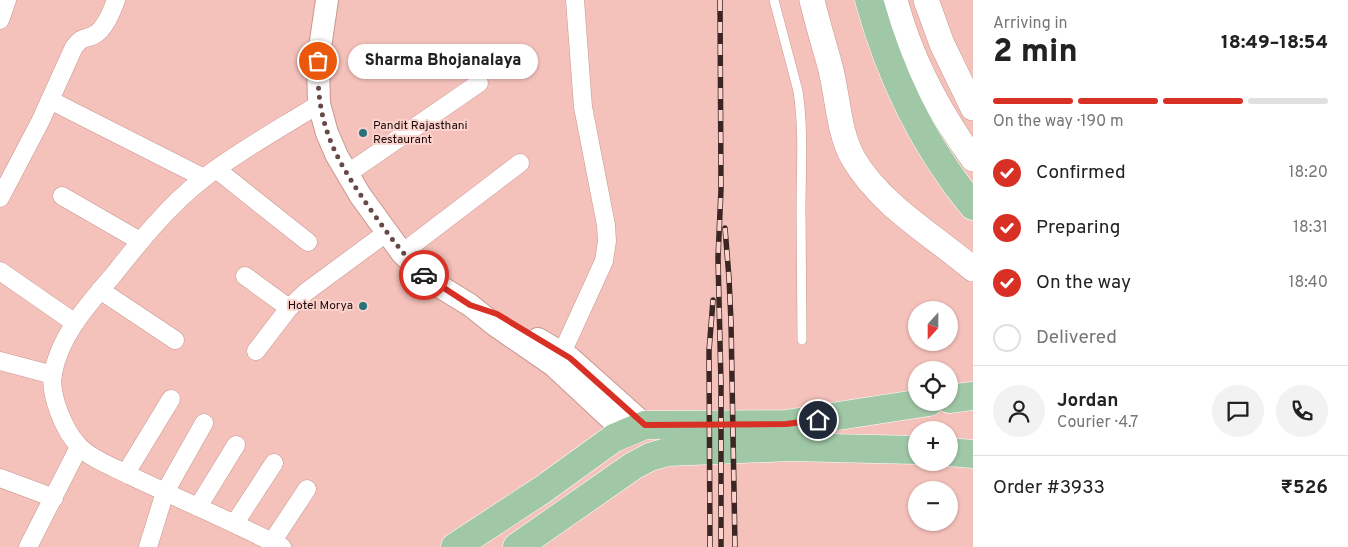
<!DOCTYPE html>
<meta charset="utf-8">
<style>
body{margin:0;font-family:Overpass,sans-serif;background:#f2f2f2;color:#222;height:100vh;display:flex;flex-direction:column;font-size:19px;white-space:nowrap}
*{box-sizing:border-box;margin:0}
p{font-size:16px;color:#767676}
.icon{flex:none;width:28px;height:28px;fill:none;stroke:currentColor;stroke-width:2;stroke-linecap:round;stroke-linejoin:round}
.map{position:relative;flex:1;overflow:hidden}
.panel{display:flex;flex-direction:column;background:#fff;width:375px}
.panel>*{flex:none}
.needle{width:32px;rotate:201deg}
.buttons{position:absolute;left:908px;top:301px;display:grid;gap:10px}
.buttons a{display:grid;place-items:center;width:50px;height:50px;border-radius:50%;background:#fff;box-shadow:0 1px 4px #0004;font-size:25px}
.pin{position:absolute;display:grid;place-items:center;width:42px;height:42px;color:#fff;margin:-21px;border:2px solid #fff;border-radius:50%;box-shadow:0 1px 5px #0007}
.courier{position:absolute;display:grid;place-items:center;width:50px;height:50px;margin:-25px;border:4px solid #d93025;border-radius:50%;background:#fff;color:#222;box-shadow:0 1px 6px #0007}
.bubble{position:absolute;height:35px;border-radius:18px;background:#fff;box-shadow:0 1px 4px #0004;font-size:16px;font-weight:800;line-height:35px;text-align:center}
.head em{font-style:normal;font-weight:800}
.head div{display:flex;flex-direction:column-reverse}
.head{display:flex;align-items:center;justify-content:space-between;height:85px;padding:0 20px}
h1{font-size:32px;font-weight:800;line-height:38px}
.bar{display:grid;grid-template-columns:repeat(4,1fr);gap:8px 5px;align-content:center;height:60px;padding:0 20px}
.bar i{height:6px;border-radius:4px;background:#e0e0e0}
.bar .on{background:#d93025}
.bar p{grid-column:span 4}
.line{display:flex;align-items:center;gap:12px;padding:0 20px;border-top:1px solid #e0e0e0}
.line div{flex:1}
.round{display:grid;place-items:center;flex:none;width:52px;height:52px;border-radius:26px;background:#f2f2f2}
ol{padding:0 20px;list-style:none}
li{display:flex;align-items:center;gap:15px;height:55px}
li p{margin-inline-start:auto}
li .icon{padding:5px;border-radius:50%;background:#d93025;color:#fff;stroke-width:4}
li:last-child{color:#767676}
li i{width:28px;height:28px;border:2px solid #e0e0e0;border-radius:50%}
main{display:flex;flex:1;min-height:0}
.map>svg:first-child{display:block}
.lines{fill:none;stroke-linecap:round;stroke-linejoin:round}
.service-casing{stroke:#c79790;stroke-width:10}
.minor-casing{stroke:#c79790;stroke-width:19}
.tertiary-casing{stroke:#c79790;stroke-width:24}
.secondary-casing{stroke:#c79790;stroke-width:26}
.primary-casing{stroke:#fff;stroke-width:29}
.service{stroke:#fff;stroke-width:9}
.minor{stroke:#fff;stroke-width:18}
.tertiary{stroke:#fff;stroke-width:22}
.secondary{stroke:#fff;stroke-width:25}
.primary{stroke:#a0c7a6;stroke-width:28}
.rail-casing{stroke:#3c2623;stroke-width:5.5}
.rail{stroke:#fbd2cc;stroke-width:4;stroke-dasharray:11;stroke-linecap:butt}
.done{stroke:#674a47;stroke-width:5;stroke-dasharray:0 9}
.route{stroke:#d93025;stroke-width:6}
.poi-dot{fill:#29727b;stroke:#fbd2cc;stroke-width:2}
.labels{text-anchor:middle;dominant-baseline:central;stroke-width:4;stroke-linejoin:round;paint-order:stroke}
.poi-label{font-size:12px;fill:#1b0a08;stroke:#fbd2cc;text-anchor:start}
</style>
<main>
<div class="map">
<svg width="973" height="547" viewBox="0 0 973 547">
<rect width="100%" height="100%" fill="#f5c2bb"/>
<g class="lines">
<defs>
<path id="service" d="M774 0 798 91C804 131 801 170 801 210 801 253 802 296 802 340"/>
<g id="minor">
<path d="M0 20 7 0"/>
<path d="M50 100 204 178"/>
<path d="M216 169 308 242"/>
<path d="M347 174 479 83"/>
<path d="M62 196 140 241"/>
<path d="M0 198 40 122 74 47C85 34 83 41 94 35 105 29 112 11 116 0"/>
<path d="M402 253 520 163"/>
<path d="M0 271 75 323"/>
<path d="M245 276 289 308"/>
<path d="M100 290 175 340"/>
<path d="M256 351 289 308 306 292 386 233"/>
<path d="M562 353 604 261 607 241 606 225 583 107 575 0"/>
<path d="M0 361 53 375"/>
<path d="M126 473 171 399"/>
<path d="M0 478 54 498"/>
<path d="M198 507 236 445"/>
<path d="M235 523 274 463"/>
<path d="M272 542 307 489"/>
<path d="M28 547 79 447"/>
<path d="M148 547 165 492 204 423"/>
<path d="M282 547C233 522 181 500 131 476 116 468 90 459 79 446 64 431 49 394 53 373 61 333 89 304 114 274 141 240 169 205 204 178 240 150 281 128 319 104"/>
</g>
<g id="tertiary">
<path d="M327 0 318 61 319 104 327 133 337 156 360 195 402 253 426 278 470 305 495 325 553 365 625 432"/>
<path d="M538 339 570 358 645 425"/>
</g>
<g id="secondary">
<path d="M812 0C817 22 824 44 830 66 838 96 838 131 853 158 880 205 933 235 973 269"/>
<path d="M895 0C910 57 939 112 973 159"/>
<path d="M926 0 942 44 973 108"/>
</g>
<g id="primary">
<path d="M869 0C890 76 923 145 973 206"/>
<path d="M949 399 973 396"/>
<path d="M949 452 973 454"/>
<path d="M455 547 542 490 614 438 645 425 786 424 929 402"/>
<path d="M517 547 633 466 650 457 667 452 790 447 916 450"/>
</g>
</defs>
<use href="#service" class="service-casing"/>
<use href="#minor" class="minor-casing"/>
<use href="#tertiary" class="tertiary-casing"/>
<use href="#secondary" class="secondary-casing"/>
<use href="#primary" class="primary-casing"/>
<use href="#service" class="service"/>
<use href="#minor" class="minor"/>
<use href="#tertiary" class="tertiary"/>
<use href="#secondary" class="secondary"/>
<use href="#primary" class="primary"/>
<defs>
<g id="rail">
<path d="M720 0 721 189 718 258 721 384V547"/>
<path d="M725 228 729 278 731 322 735 547"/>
<path d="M710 547 709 351 713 300"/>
</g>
</defs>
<use href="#rail" class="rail-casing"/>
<use href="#rail" class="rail"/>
</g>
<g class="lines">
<path class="done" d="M318 61C316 127 336 160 373 213 390 237 403 254 424 275"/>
<path class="route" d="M424 275 470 305 497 314 570 358 645 425 786 424 818 420"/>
</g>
<g class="poi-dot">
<circle cx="363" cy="133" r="5"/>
<circle cx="363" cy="306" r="5"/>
</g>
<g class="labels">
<g class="poi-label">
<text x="373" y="126">Pandit Rajasthani<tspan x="373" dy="14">Restaurant</tspan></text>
<text x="353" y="306" text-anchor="end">Hotel Morya</text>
</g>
</g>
</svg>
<div class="buttons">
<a><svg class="needle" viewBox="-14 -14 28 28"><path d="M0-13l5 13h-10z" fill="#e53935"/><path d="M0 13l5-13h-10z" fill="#767676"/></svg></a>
<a><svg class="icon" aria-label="locate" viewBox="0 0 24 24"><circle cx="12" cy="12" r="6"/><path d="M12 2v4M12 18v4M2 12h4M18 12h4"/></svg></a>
<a>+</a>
<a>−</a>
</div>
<div class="pin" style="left:318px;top:61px;background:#ea580c"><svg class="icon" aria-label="bag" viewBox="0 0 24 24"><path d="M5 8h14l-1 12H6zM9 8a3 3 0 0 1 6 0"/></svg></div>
<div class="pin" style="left:818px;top:420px;background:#1f2937"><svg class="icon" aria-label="home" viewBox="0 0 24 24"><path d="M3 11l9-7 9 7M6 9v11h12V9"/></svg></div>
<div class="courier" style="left:424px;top:275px"><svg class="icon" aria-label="car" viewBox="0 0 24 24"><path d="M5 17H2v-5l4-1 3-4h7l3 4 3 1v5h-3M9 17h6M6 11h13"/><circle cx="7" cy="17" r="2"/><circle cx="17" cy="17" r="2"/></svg></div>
<div class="bubble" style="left:348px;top:44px;width:190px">Sharma Bhojanalaya</div>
</div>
<section class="panel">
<div class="head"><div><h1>2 min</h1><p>Arriving in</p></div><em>18:49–18:54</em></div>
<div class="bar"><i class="on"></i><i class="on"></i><i class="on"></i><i></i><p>On the way · 190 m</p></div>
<ol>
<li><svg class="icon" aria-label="check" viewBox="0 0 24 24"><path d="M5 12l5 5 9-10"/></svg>Confirmed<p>18:20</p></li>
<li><svg class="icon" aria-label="check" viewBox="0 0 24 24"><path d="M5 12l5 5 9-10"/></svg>Preparing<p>18:31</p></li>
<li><svg class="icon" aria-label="check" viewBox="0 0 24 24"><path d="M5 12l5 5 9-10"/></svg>On the way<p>18:40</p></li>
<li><i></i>Delivered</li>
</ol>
<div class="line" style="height:90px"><a class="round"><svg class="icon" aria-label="person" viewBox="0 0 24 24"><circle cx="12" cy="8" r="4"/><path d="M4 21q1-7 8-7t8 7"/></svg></a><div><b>Jordan</b><p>Courier · 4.7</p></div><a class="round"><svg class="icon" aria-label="chat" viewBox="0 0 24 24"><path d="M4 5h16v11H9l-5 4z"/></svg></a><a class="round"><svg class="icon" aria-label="phone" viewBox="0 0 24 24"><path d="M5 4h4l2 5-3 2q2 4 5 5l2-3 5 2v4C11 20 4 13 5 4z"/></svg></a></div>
<div class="line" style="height:65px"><div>Order #3933</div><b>₹526</b></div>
</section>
</main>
